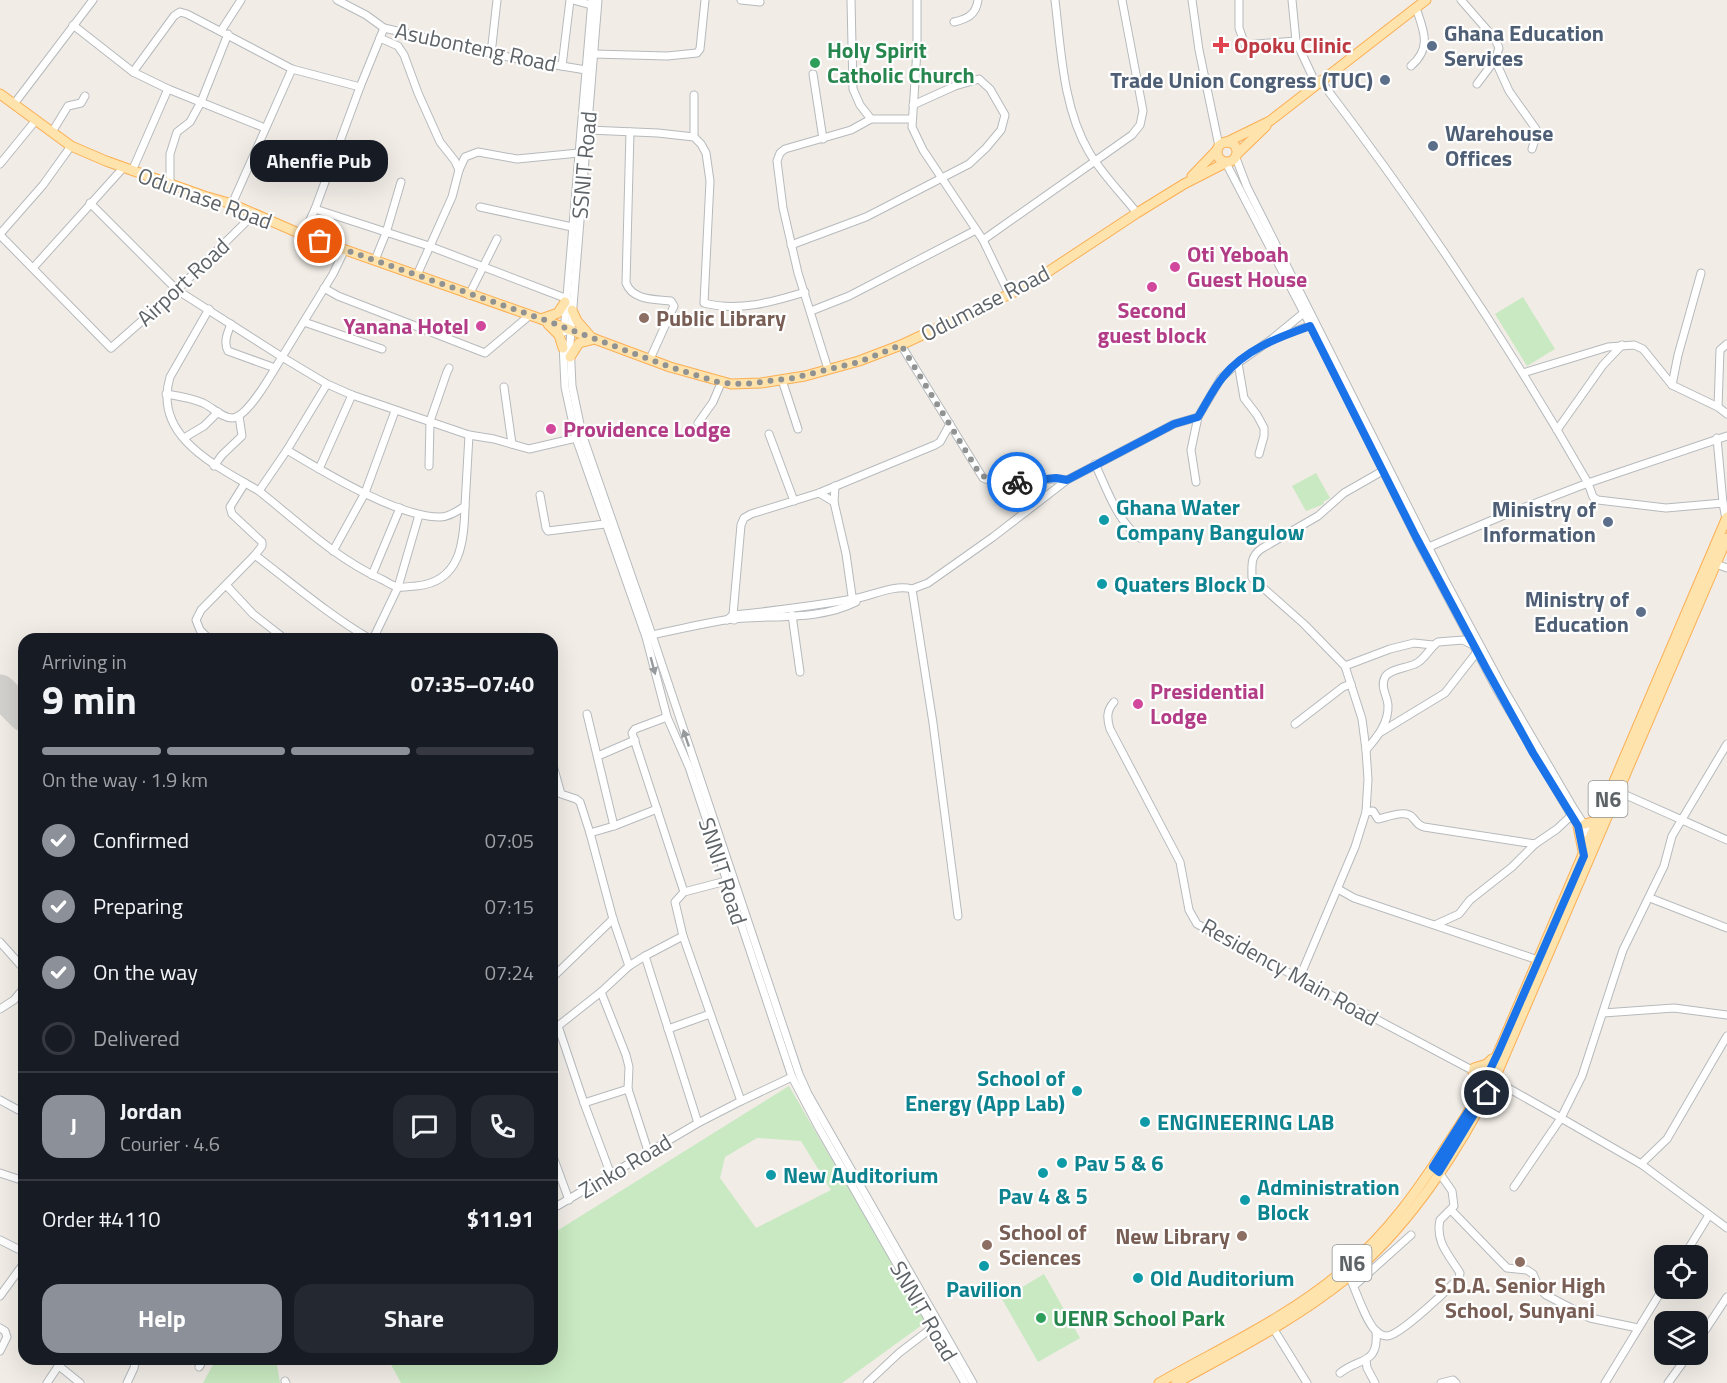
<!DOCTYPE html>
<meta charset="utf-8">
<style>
body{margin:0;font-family:"Titillium Web",sans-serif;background:#242831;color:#f1f3f6;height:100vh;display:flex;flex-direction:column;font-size:22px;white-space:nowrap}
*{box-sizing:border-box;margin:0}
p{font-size:20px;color:#9ea1a6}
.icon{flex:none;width:33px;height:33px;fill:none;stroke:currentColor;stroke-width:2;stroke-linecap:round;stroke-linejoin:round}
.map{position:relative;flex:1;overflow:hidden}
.drawer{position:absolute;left:18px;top:633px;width:540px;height:732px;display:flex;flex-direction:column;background:#171b24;border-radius:18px;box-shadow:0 6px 24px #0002}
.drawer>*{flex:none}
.fabs{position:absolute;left:1654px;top:1245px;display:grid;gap:12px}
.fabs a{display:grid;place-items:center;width:54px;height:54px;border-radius:12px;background:#171b24;box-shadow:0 6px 24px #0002;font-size:30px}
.pin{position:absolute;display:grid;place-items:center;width:51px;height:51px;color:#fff;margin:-26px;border:3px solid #fff;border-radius:50%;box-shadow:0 2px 6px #0007}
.courier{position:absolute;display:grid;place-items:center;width:60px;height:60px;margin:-30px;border:4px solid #1a73e8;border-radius:50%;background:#fff;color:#222;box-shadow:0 2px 8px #0007}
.bubble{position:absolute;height:42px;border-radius:18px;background:#171b24;box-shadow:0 6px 24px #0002;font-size:20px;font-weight:700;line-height:42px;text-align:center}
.summary em{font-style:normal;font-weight:700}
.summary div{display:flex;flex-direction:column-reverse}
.summary{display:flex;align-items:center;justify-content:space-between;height:102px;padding:0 24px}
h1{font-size:39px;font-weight:700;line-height:45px}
.bar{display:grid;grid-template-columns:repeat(4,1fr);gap:9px 6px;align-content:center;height:72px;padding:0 24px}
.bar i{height:8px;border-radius:4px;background:#363941}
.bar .selected{background:#8c9099}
.bar p{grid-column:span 4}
.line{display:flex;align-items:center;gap:15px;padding:0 24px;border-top:2px solid #363941}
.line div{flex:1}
.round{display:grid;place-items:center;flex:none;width:63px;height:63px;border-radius:18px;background:#242831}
ol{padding:0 24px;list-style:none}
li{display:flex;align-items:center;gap:18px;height:66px}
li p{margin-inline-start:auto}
li .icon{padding:6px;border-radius:50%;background:#8c9099;color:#fff;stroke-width:4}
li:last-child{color:#9ea1a6}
li i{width:33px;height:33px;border:3px solid #363941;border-radius:50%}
.primary-button{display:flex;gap:12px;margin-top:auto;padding:12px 24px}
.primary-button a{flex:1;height:69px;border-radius:18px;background:#8c9099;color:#fff;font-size:24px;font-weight:700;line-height:69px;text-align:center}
.primary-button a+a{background:#242831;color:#f1f3f6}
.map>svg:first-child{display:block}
.green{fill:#c8e9c1;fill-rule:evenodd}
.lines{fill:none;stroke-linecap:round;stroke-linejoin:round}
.runway{stroke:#d3d1ce;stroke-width:33}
.minor-casing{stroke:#b6babd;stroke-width:9}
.major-casing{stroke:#fbaf54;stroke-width:11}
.minor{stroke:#fff;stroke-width:7}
.major{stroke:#ffe3ac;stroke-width:9}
.oneway{fill:#969a9c}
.done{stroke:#919393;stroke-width:6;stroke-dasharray:0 10.8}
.route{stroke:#1a73e8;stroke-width:8}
.health-dot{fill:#e0444e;stroke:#fff;stroke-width:2}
.service-dot{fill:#5c6f8a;stroke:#fff;stroke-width:2}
.leisure-dot{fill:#2e9e5b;stroke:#fff;stroke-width:2}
.hotel-dot{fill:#d1479c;stroke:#fff;stroke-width:2}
.education-dot{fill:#8d6e63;stroke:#fff;stroke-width:2}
.culture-dot{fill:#0f9aa8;stroke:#fff;stroke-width:2}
.labels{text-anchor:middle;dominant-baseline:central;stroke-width:4.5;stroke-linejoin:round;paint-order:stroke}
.shield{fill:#fff;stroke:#8e9295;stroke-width:1.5}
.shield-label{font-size:21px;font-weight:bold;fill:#5d6367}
.service-label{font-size:22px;font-weight:bold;fill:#4e5e75;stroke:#fff;text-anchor:end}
.health-label{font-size:22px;font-weight:bold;fill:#be3a42;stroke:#fff;text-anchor:start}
.street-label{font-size:22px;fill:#5d6367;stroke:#fff}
.leisure-label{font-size:22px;font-weight:bold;fill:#27864d;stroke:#fff;text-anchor:start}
.hotel-label{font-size:22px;font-weight:bold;fill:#b23c85;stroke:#fff;text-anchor:start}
.education-label{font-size:22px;font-weight:bold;fill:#785e54;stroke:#fff;text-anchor:start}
.culture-label{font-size:22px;font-weight:bold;fill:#0d838f;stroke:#fff;text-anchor:start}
</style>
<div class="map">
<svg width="1727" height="1383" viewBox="0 0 1727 1383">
<rect width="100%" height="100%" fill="#f1ece6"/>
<g class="green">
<path d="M1523 297 1555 349 1527 366 1495 314Z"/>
<path d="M1316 473 1330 498 1323 502 1324 504 1306 511 1292 486Z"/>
<path d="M789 1086 926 1322 842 1383H401L388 1359H552V1234ZM757 1138 801 1141 831 1190 756 1228 720 1178 725 1157Z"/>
<path d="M1044 1274 1080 1338 1038 1362 1002 1299Z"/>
<path d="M216 1359H276L280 1383H203Z"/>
</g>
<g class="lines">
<path class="runway" d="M0 691 24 715"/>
<defs>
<g id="minor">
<path d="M337 0 366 15 384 28 513 58 586 70"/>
<path d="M573 0 591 5"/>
<path d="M598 0 570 343 572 386 582 434 652 635 799 1074 808 1094 973 1383"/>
<path d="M741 0 760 2"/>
<path d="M851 0 853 89 860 105 871 119H912"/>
<path d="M917 0V50L912 127 923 150 983 240 1009 294"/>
<path d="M1055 0C1061 50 1063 108 1089 152 1102 174 1121 193 1137 213"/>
<path d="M1192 0 1199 50 1219 146"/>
<path d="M1239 0V28L1245 45 1296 41"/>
<path d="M1292 0 1296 41 1316 84"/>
<path d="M1461 0 1495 39 1499 48 1495 60 1477 84"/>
<path d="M954 22C967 19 976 15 978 0"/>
<path d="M73 25 133 72 168 89 265 128"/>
<path d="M221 31 241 0"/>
<path d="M380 38 398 46 404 55 418 93 440 142 455 161 459 170 452 197 417 275"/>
<path d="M491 54 497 0"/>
<path d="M594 54 667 56 697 53 700 49 705 0"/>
<path d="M1495 60 1509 91 1536 129 1537 133 1532 149"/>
<path d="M562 66 570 0"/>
<path d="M1411 66C1432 48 1424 31 1416 8"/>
<path d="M133 72 174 16 180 12 187 14 292 69"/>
<path d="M813 74 823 139"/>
<path d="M1320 80C1418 208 1508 343 1588 483L1727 436"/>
<path d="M14 104 93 0"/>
<path d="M588 130 658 133 694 137 701 144 706 153 710 181 704 303C738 312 773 302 805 292"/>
<path d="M52 132 68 106 81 103 85 96"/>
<path d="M630 132 626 283C633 301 655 299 671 301L674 306 650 359"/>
<path d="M694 137V95"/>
<path d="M1236 158 1247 187 1446 582 1502 686 1574 809 1583 823 1596 835"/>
<path d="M1226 163 1316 336 1422 549 1496 688 1574 820 1592 839"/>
<path d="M0 164 36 120"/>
<path d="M459 170 465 157 478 152 517 159 579 153"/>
<path d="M132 171 168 89"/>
<path d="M170 184V154L177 132 190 122 201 102 228 34"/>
<path d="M90 203 177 290 282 357C273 371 248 418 232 418 222 418 212 407 203 403 191 398 179 396 166 394"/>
<path d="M232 204 292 69 360 87 384 28"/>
<path d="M480 207 572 227"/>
<path d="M315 209 429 246 565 298"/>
<path d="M0 234 43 185 71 146"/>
<path d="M0 235 111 348 177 290 254 214"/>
<path d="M303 235 315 209 360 87"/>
<path d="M983 240 1132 135 1140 125 1143 111 1122 0"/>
<path d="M791 245 866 217 969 164 986 148 1001 130 1005 115 990 89 979 79 955 86 913 105"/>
<path d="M345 249 333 274 282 357 327 384 352 395 469 435 494 439 529 449 576 438"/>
<path d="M375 260 386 233 401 182"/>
<path d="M33 268 123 168"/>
<path d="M324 288 338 296 485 353 530 315"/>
<path d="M469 295 497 239"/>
<path d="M209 309 170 377C152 437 217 466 259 491L287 450 327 384"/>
<path d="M811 311 849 296 976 230"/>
<path d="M304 322 382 349"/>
<path d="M231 324C228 332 223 342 228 351L275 368"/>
<path d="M564 332 592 0"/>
<path d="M1278 337 1312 325"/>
<path d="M563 343 565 387 576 438 646 637 667 717 689 767 792 1077 819 1128 965 1383"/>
<path d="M901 345 983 478C1009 490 1040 475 1067 480"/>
<path d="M1238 363 1244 398 1257 415 1264 428V436L1259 454"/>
<path d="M828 369 798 273 783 208 777 161 780 153 785 149 851 130 871 119"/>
<path d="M1523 373 1608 347 1634 345 1643 349 1672 385 1718 407 1727 414"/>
<path d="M782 380 798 429"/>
<path d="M1672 385 1678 355 1701 273"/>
<path d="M504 387 512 444"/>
<path d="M1718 407 1720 350 1727 344"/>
<path d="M698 423 713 402 721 383"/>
<path d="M1557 430 1603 365 1622 345"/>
<path d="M769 434 794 501"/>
<path d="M184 438 204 426 218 412"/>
<path d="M1717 438 1723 503"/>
<path d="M287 450C324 472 397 517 440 517 449 517 458 511 465 506L469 435"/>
<path d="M1095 464C1107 489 1117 521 1140 538"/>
<path d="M214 466 222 455 242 436 239 416"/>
<path d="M429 466 430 421 447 372 449 368"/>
<path d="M319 469 352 395"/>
<path d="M1196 482 1191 450 1198 417 1221 378 1238 363 1272 339 1306 311"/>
<path d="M245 483 230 507 232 514 262 542V546L255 555C293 584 329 615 370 639"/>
<path d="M835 486 834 502 846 554 853 603"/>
<path d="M259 491C298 522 335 558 381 579 386 581 392 586 398 587 403 588 411 586 416 586 461 582 464 542 465 506"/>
<path d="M819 493 834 502"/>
<path d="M540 495 546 528 548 531 605 524"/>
<path d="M1424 549 1502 516 1588 483 1593 497 1598 500 1666 508 1723 503 1725 514 1727 516"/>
<path d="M333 551 365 493 395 411"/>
<path d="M1716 564 1727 568"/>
<path d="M372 575 400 508"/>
<path d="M226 585 253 614 285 639"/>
<path d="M912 589 928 583 993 537 1067 480 1174 424 1198 417"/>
<path d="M792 615 800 672"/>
<path d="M727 620 733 615C773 611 813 606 853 599 872 596 894 584 912 589L933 723 958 916"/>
<path d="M734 620 733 615 741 525 744 518 751 514 819 493 935 445 940 442 950 424"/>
<path d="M652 635C676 630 700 624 725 620 767 614 817 622 856 602"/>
<path d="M209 639 200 630 196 620 201 610 255 555"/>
<path d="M373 639 398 587 419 515"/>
<path d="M1345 666 1390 649 1414 643 1433 645"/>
<path d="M1114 702C1106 711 1107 719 1110 729L1180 862 1189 910 1197 924 1470 1069 1492 1084 1503 1085"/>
<path d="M587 714 614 826"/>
<path d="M667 717 635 729 632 733 684 892"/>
<path d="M1295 724 1343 687 1351 684"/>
<path d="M1381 732 1445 693 1477 652"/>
<path d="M1366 750C1377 737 1389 723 1388 705 1387 695 1380 687 1385 677 1390 669 1406 668 1415 664 1425 660 1429 648 1438 642L1463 640 1473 645"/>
<path d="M598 756 635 740"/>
<path d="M552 762 561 794 576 799 580 802 590 833"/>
<path d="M1619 792 1727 840"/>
<path d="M1366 812 1373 811 1378 819C1388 817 1406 809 1413 818 1418 823 1417 825 1424 827L1535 844 1557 829 1574 813"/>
<path d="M726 881 684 892 675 902 683 936 741 1101 792 1077"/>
<path d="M1338 889 1354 898 1538 960"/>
<path d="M1650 898 1727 928"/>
<path d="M1437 924 1459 914 1470 900 1512 867 1535 844"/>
<path d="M683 936 645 956 698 1123 741 1101"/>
<path d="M0 942 24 969"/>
<path d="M645 956 629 966 601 992 626 1055 629 1067 628 1089 648 1151"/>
<path d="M629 966 613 919 590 833 614 826 657 809"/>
<path d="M552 978 613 919"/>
<path d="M1299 979 1355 847 1366 812 1368 779 1366 750 1362 719 1345 666 1304 624 1252 578C1252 565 1250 557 1261 549L1318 516 1344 493 1386 469"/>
<path d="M0 1009 14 1000 24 988"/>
<path d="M1603 1013 1674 1008 1727 1015"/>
<path d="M668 1029 710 1014"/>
<path d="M1501 1084 1561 1118 1582 1076 1623 950 1664 866 1672 836 1727 744"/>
<path d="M0 1100 24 1113"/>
<path d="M584 1103 558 1026 601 992"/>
<path d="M552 1154 569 1200"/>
<path d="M1641 1164 1727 1228"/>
<path d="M0 1173 24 1181"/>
<path d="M611 1175 584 1103 628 1089"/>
<path d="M1514 1187 1561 1118 1641 1164 1667 1139 1727 1036"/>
<path d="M552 1209 698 1123"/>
<path d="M1451 1210 1507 1268 1527 1270 1533 1274 1539 1288 1546 1295 1590 1318 1638 1328"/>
<path d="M0 1240 24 1252"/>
<path d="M1684 1256 1709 1215"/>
<path d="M1349 1276C1356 1290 1365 1320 1375 1330 1378 1333 1383 1336 1387 1336 1401 1335 1448 1289 1459 1278L1460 1273C1449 1255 1435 1242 1440 1220L1454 1206 1452 1191 1438 1171"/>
<path d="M1354 1286 1411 1235"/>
<path d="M0 1296 24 1263"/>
<path d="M0 1328 5 1331 7 1337 0 1351"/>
<path d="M1273 1328 1307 1383"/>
<path d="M1698 1341 1727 1297"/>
<path d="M1366 1360 1367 1368 1375 1383"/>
<path d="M59 1366 80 1383"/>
<path d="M199 1367 204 1359"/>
<path d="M1340 1373C1360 1357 1379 1365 1376 1331"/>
<path d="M285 1381 286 1383"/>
<path d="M47 1383 63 1359"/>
<path d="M127 1383 134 1368 136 1359"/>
<path d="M867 1383 899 1353 933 1327"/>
<path d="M1441 1383 1453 1380 1456 1383"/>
<path d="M1605 1383 1665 1285"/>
<path d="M1668 1383 1689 1354"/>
</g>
<g id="major">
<path d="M0 94 71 146 106 161 204 196 232 204 303 235 541 319 670 367 731 384 761 383 805 376 859 361 901 345 1025 287 1137 213 1184 184 1225 163"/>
<circle cx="1227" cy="152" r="10"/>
<path d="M1227 142 1270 121 1426 0"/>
<path d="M1238 153 1266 126"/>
<path d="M1192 176 1217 150"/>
<path d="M572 310 577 321 590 336"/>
<path d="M541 319 558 313 565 302"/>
<path d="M548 324 559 335 563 348"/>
<path d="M570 357 579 343 595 339"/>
<path d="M1585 824 1599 820"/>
<path d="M1578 826 1584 856"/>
<path d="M1474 1068 1487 1064 1492 1059"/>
<path d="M1473 1072 1477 1083 1476 1093"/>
<path d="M1159 1383C1222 1347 1291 1316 1346 1268 1388 1233 1418 1190 1447 1145 1457 1130 1468 1114 1476 1098 1484 1083 1490 1068 1498 1053L1727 517"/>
<path d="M1176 1383C1234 1351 1295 1320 1347 1278 1409 1227 1460 1149 1495 1078L1727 538"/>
</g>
</defs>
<use href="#minor" class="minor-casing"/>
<use href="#major" class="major-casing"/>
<use href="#minor" class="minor"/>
<use href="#major" class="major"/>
</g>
<defs><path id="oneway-solid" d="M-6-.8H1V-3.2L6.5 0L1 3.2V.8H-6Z" transform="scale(1.5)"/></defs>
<g class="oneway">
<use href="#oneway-solid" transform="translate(653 666) rotate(75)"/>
<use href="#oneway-solid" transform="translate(686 738) rotate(-109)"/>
</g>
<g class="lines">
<path class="done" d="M320 241 542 319 670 367 721 383 745 384 793 378 859 362 901 345 978 471C988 483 1002 483 1017 482"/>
<path class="route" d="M1017 482 1056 478 1067 480 1174 424 1198 417C1206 404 1213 389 1223 377 1244 350 1279 337 1310 326L1416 537 1487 670 1533 753 1578 826 1584 856 1498 1053 1476 1099 1433 1167 1439 1172 1487 1093"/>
</g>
<path class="health-dot" d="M1218 36h6v6h6v6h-6v6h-6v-6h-6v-6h6z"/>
<g class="service-dot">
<circle cx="1432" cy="46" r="6"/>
<circle cx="1385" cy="80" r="6"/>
<circle cx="1433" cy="146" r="6"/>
<circle cx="1608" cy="522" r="6"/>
<circle cx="1641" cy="612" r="6"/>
</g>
<g class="leisure-dot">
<circle cx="815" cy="63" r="6"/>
<circle cx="1041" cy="1318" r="6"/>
</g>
<g class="hotel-dot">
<circle cx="1175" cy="267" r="6"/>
<circle cx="1152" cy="287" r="6"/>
<circle cx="481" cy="326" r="6"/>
<circle cx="551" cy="429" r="6"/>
<circle cx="1138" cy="704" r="6"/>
</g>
<g class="education-dot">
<circle cx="644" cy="318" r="6"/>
<circle cx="1242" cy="1236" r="6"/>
<circle cx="987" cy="1245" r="6"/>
<circle cx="1520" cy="1262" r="6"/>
</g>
<g class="culture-dot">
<circle cx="1104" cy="520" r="6"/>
<circle cx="1102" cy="584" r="6"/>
<circle cx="1077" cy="1091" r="6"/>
<circle cx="1145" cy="1122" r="6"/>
<circle cx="1062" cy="1163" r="6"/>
<circle cx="1043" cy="1173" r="6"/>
<circle cx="771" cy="1175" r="6"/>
<circle cx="1245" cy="1200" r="6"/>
<circle cx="984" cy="1266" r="6"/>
<circle cx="1138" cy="1278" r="6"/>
</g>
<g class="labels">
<g class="shield">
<rect x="1588.5" y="781" width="39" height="36" rx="4.5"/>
<rect x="1332.5" y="1245" width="39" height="36" rx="4.5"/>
</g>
<g class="shield-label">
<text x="1608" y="799">N6</text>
<text x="1352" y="1263">N6</text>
</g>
<g class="service-label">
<text x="1444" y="33" text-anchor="start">Ghana Education<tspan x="1444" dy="25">Services</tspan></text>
<text x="1373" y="80">Trade Union Congress (TUC)</text>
<text x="1445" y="133" text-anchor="start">Warehouse<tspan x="1445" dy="25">Offices</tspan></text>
<text x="1596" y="509">Ministry of<tspan x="1596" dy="25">Information</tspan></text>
<text x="1629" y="599">Ministry of<tspan x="1629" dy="25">Education</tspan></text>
</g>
<g class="health-label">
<text x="1234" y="45">Opoku Clinic</text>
</g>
<g class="street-label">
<text transform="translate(476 47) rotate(12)">Asubonteng Road</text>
<text transform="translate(584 165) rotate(-85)">SSNIT Road</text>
<text transform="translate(205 198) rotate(20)">Odumase Road</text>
<text transform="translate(183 282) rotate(-43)">Airport Road</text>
<text transform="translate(985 303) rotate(-27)">Odumase Road</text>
<text transform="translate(723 871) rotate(72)">SNNIT Road</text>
<text transform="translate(1290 972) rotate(29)">Residency Main Road</text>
<text transform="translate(625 1166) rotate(-31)">Zinko Road</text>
<text transform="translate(924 1311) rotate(60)">SNNIT Road</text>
</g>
<g class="leisure-label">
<text x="827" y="50">Holy Spirit<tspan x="827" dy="25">Catholic Church</tspan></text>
<text x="1053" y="1318">UENR School Park</text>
</g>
<g class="hotel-label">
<text x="1187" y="254">Oti Yeboah<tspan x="1187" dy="25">Guest House</tspan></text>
<text x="1152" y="310" text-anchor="middle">Second<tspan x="1152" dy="25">guest block</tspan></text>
<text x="469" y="326" text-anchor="end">Yanana Hotel</text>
<text x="563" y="429">Providence Lodge</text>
<text x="1150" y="691">Presidential<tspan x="1150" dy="25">Lodge</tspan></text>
</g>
<g class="education-label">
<text x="656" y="318">Public Library</text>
<text x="999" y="1232">School of<tspan x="999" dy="25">Sciences</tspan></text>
<text x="1230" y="1236" text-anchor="end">New Library</text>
<text x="1520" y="1285" text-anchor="middle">S.D.A. Senior High<tspan x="1520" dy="25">School, Sunyani</tspan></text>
</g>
<g class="culture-label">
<text x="1116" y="507">Ghana Water<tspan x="1116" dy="25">Company Bangulow</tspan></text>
<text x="1114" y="584">Quaters Block D</text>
<text x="1065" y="1078" text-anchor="end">School of<tspan x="1065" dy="25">Energy (App Lab)</tspan></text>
<text x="1157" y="1122">ENGINEERING LAB</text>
<text x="1074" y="1163">Pav 5 &amp; 6</text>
<text x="783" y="1175">New Auditorium</text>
<text x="1257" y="1187">Administration<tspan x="1257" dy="25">Block</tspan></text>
<text x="1043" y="1196" text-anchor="middle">Pav 4 &amp; 5</text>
<text x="1150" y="1278">Old Auditorium</text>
<text x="984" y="1289" text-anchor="middle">Pavilion</text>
</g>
</g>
</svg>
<div class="fabs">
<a><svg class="icon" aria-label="locate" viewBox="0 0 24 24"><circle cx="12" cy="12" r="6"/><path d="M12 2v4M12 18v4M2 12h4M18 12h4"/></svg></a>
<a><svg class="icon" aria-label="layers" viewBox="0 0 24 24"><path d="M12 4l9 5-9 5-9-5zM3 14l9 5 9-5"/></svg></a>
</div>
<div class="pin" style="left:320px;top:241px;background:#ea580c"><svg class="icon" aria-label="bag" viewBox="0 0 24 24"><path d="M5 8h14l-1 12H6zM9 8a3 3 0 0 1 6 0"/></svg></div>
<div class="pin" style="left:1487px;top:1093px;background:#1f2937"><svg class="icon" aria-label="home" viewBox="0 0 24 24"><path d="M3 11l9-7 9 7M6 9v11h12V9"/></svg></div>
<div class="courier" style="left:1017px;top:482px"><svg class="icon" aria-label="bike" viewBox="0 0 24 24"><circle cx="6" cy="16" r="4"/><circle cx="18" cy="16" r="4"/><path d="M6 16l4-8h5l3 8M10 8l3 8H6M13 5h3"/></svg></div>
<div class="bubble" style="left:250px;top:140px;width:138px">Ahenfie Pub</div>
<section class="drawer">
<div class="summary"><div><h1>9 min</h1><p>Arriving in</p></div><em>07:35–07:40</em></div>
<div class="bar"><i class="selected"></i><i class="selected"></i><i class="selected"></i><i></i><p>On the way · 1.9 km</p></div>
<ol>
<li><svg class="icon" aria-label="check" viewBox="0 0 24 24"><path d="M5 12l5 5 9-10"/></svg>Confirmed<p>07:05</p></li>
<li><svg class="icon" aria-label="check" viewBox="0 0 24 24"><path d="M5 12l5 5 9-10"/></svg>Preparing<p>07:15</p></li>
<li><svg class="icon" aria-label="check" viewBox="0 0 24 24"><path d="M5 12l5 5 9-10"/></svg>On the way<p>07:24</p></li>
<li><i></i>Delivered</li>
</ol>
<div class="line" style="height:108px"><b class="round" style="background:#8c9099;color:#fff">J</b><div><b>Jordan</b><p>Courier · 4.6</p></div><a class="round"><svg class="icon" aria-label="chat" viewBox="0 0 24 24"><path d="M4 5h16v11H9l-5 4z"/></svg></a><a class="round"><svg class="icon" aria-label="phone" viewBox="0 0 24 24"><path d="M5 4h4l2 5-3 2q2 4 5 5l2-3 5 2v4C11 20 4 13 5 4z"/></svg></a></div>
<div class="line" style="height:78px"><div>Order #4110</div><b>$11.91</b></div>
<div class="primary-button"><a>Help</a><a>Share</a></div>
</section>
</div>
